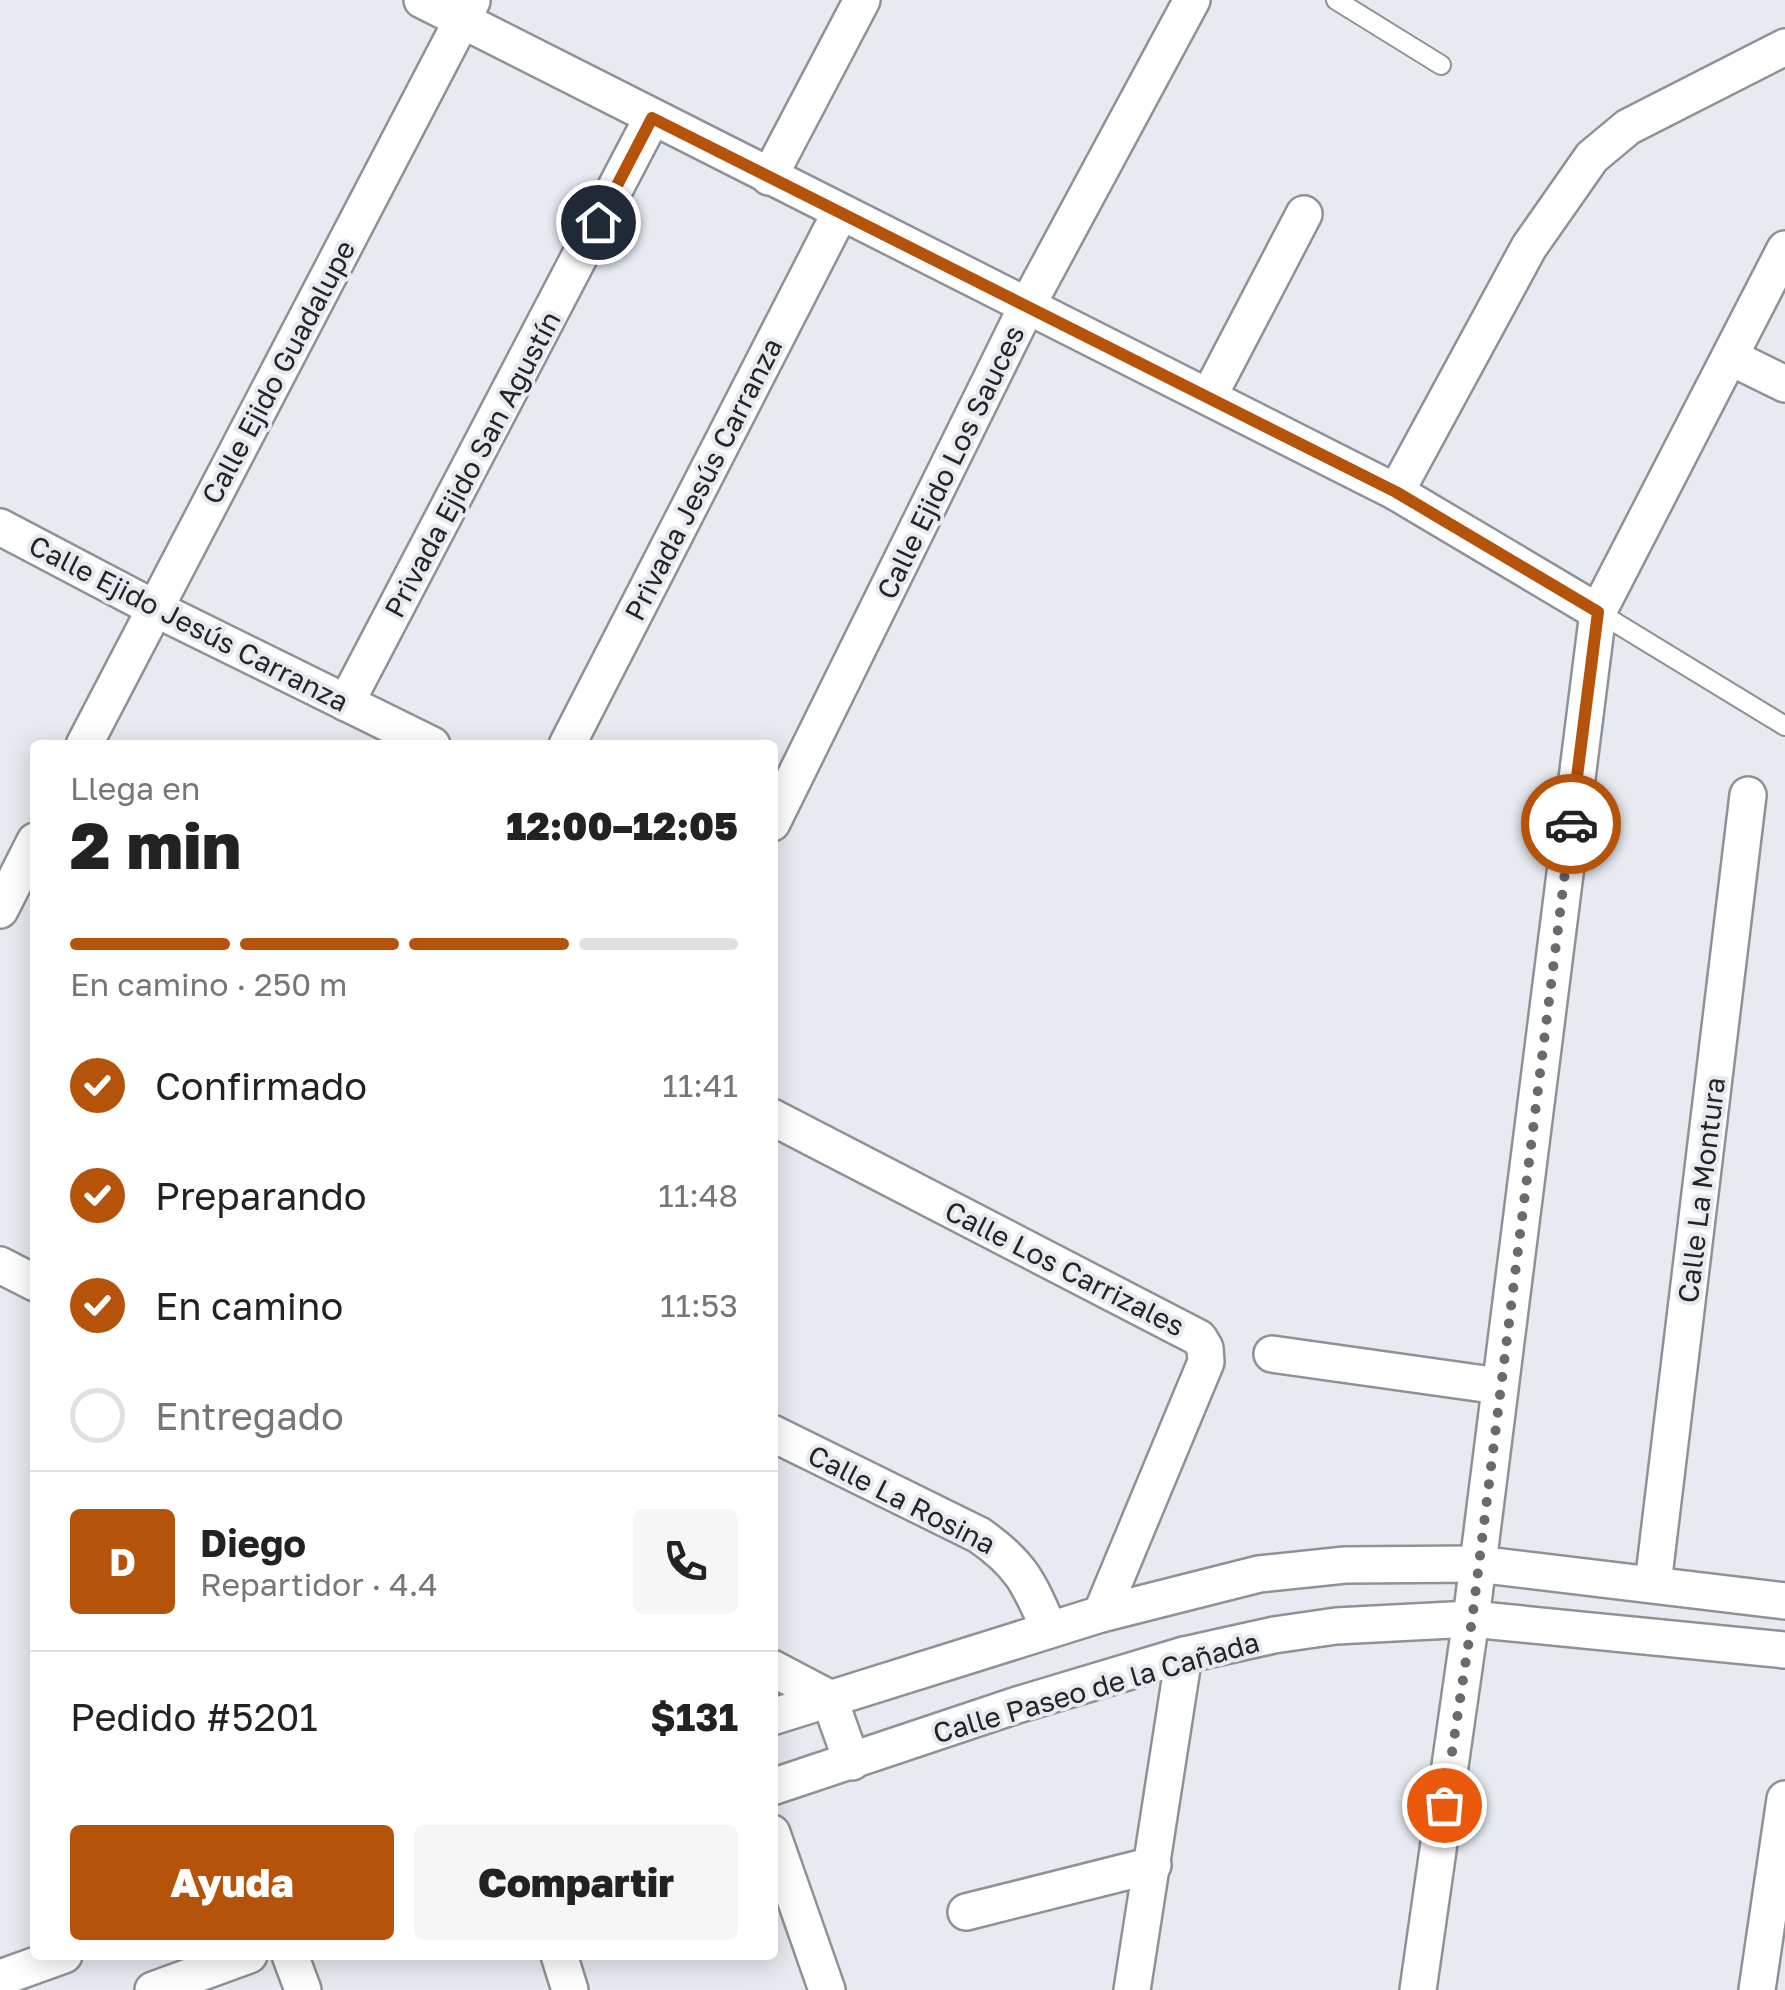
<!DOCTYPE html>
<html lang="es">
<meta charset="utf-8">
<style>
body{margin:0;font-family:"Golos Text",sans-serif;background:#f6f6f6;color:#222;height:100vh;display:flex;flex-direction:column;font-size:38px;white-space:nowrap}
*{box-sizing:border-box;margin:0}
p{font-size:32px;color:#767676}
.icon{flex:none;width:55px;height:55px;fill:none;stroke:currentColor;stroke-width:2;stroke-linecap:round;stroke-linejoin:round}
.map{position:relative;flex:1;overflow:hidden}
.details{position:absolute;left:30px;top:740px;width:748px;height:1220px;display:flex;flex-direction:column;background:#fff;border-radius:10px;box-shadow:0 5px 25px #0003}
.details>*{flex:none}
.pin{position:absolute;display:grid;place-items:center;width:85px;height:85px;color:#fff;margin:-42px;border:5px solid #fff;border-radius:50%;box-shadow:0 2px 10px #0007}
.courier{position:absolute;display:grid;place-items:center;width:100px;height:100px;margin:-50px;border:8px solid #b45309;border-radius:50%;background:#fff;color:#222;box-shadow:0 2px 12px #0007}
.headline em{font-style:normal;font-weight:800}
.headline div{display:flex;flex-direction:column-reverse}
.headline{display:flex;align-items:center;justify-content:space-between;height:170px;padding:0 40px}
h1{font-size:65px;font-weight:800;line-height:75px}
.bar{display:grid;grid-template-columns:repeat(4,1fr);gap:15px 10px;align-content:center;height:120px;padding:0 40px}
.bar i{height:12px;border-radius:8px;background:#e0e0e0}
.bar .selected{background:#b45309}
.bar p{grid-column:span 4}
.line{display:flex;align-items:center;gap:25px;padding:0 40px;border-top:2px solid #e0e0e0}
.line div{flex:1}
.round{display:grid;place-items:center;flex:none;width:105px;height:105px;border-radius:10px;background:#f6f6f6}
ol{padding:0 40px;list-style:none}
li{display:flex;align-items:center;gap:30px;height:110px}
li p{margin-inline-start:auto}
li .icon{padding:10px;border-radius:50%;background:#b45309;color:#fff;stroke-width:4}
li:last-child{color:#767676}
li i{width:55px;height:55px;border:5px solid #e0e0e0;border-radius:50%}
.cta{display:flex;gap:20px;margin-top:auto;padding:20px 40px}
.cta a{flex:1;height:115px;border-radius:10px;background:#b45309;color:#fff;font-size:40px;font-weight:800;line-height:115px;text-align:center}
.cta a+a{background:#f6f6f6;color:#222}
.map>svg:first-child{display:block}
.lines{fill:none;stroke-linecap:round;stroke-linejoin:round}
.lane-casing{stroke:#8e9297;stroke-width:22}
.street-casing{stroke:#8e9297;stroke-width:40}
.lane{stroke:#fff;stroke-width:18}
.street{stroke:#fff;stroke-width:35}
.done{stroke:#686a6d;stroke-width:10;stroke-dasharray:0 18}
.route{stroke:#b45309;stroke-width:12}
.labels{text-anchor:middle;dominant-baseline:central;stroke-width:8;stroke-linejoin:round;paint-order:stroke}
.street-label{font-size:28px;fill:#232426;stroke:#e7ebf1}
</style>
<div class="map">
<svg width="1785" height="1990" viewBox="0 0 1785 1990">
<rect width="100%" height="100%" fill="#e7ebf1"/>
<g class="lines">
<defs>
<g id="lane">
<path d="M1336 0 1441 65"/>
<path d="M1598 612 1785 726"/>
</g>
<g id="street">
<path d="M422 0 1396 492 1598 612"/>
<path d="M769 177 862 0"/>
<path d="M1730 357 1785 384"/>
<path d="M1209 396 1304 214"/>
<path d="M1396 492 1529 247 1592 157 1628 127 1785 47"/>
<path d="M0 527 154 608 432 745"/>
<path d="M346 703 652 118"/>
<path d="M84 745 472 1"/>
<path d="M567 745 840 213"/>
<path d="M772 823 1027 306 1192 0"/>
<path d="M0 910 35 841"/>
<path d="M772 1117 1199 1338 1205 1348 1206 1362 1101 1614"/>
<path d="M0 1265 35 1283"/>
<path d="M1272 1354 1499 1386"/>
<path d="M772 1433 979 1535C1021 1564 1029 1583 1049 1629"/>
<path d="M1653 1584 1748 795"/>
<path d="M772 1668 829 1698 852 1762"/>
<path d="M772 1717 1101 1614 1259 1574 1345 1565 1477 1564 1785 1601"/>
<path d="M772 1787 1017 1705 1184 1655 1274 1635 1336 1626 1471 1619 1785 1650"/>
<path d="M772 1833 827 1990"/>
<path d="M966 1912 1153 1865"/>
<path d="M290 1955 303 1990"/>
<path d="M559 1955 570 1990"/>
<path d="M0 1978 64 1955"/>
<path d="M153 1990 249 1955"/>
<path d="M1132 1990 1184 1655"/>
<path d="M1418 1990 1471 1619 1598 612 1785 249"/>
<path d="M1757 1990 1785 1799"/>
</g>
</defs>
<use href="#lane" class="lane-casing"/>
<use href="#street" class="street-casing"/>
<use href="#lane" class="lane"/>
<use href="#street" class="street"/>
</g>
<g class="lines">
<path class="done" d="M1444 1805 1472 1620 1571 824"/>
<path class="route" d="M598 222 652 118 1396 492 1598 612 1571 824"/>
</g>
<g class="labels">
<g class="street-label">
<text transform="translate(278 372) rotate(-62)">Calle Ejido Guadalupe</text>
<text transform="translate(950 462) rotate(-64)">Calle Ejido Los Sauces</text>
<text transform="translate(472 464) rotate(-62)">Privada Ejido San Agustín</text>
<text transform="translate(703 479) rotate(-63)">Privada Jesús Carranza</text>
<text transform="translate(189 623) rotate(27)">Calle Ejido Jesús Carranza</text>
<text transform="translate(1701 1190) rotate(-83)">Calle La Montura</text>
<text transform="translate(1065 1268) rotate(27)">Calle Los Carrizales</text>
<text transform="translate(902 1499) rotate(27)">Calle La Rosina</text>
<text transform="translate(1096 1687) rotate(-16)">Calle Paseo de la Cañada</text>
</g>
</g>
</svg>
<div class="pin" style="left:1444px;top:1805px;background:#ea580c"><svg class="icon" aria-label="bag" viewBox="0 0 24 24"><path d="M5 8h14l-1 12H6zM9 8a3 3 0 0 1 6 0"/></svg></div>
<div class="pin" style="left:598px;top:222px;background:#1f2937"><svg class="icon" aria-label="home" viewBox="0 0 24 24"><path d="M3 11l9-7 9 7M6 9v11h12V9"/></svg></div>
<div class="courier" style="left:1571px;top:824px"><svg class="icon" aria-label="car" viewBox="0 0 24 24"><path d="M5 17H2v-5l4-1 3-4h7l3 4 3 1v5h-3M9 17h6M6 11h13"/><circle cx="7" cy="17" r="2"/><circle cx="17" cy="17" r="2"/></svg></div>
<section class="details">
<div class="headline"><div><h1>2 min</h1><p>Llega en</p></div><em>12:00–12:05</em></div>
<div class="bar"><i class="selected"></i><i class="selected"></i><i class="selected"></i><i></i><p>En camino · 250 m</p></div>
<ol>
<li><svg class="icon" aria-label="check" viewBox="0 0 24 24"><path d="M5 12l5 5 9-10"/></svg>Confirmado<p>11:41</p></li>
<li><svg class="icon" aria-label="check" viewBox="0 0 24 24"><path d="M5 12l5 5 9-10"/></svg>Preparando<p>11:48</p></li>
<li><svg class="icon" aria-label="check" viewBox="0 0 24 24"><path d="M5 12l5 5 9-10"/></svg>En camino<p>11:53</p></li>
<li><i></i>Entregado</li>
</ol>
<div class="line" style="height:180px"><b class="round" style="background:#b45309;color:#fff">D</b><div><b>Diego</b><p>Repartidor · 4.4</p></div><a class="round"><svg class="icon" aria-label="phone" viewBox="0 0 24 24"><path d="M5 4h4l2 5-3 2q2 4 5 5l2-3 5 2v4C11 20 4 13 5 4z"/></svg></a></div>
<div class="line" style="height:130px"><div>Pedido #5201</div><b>$131</b></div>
<div class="cta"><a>Ayuda</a><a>Compartir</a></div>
</section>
</div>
